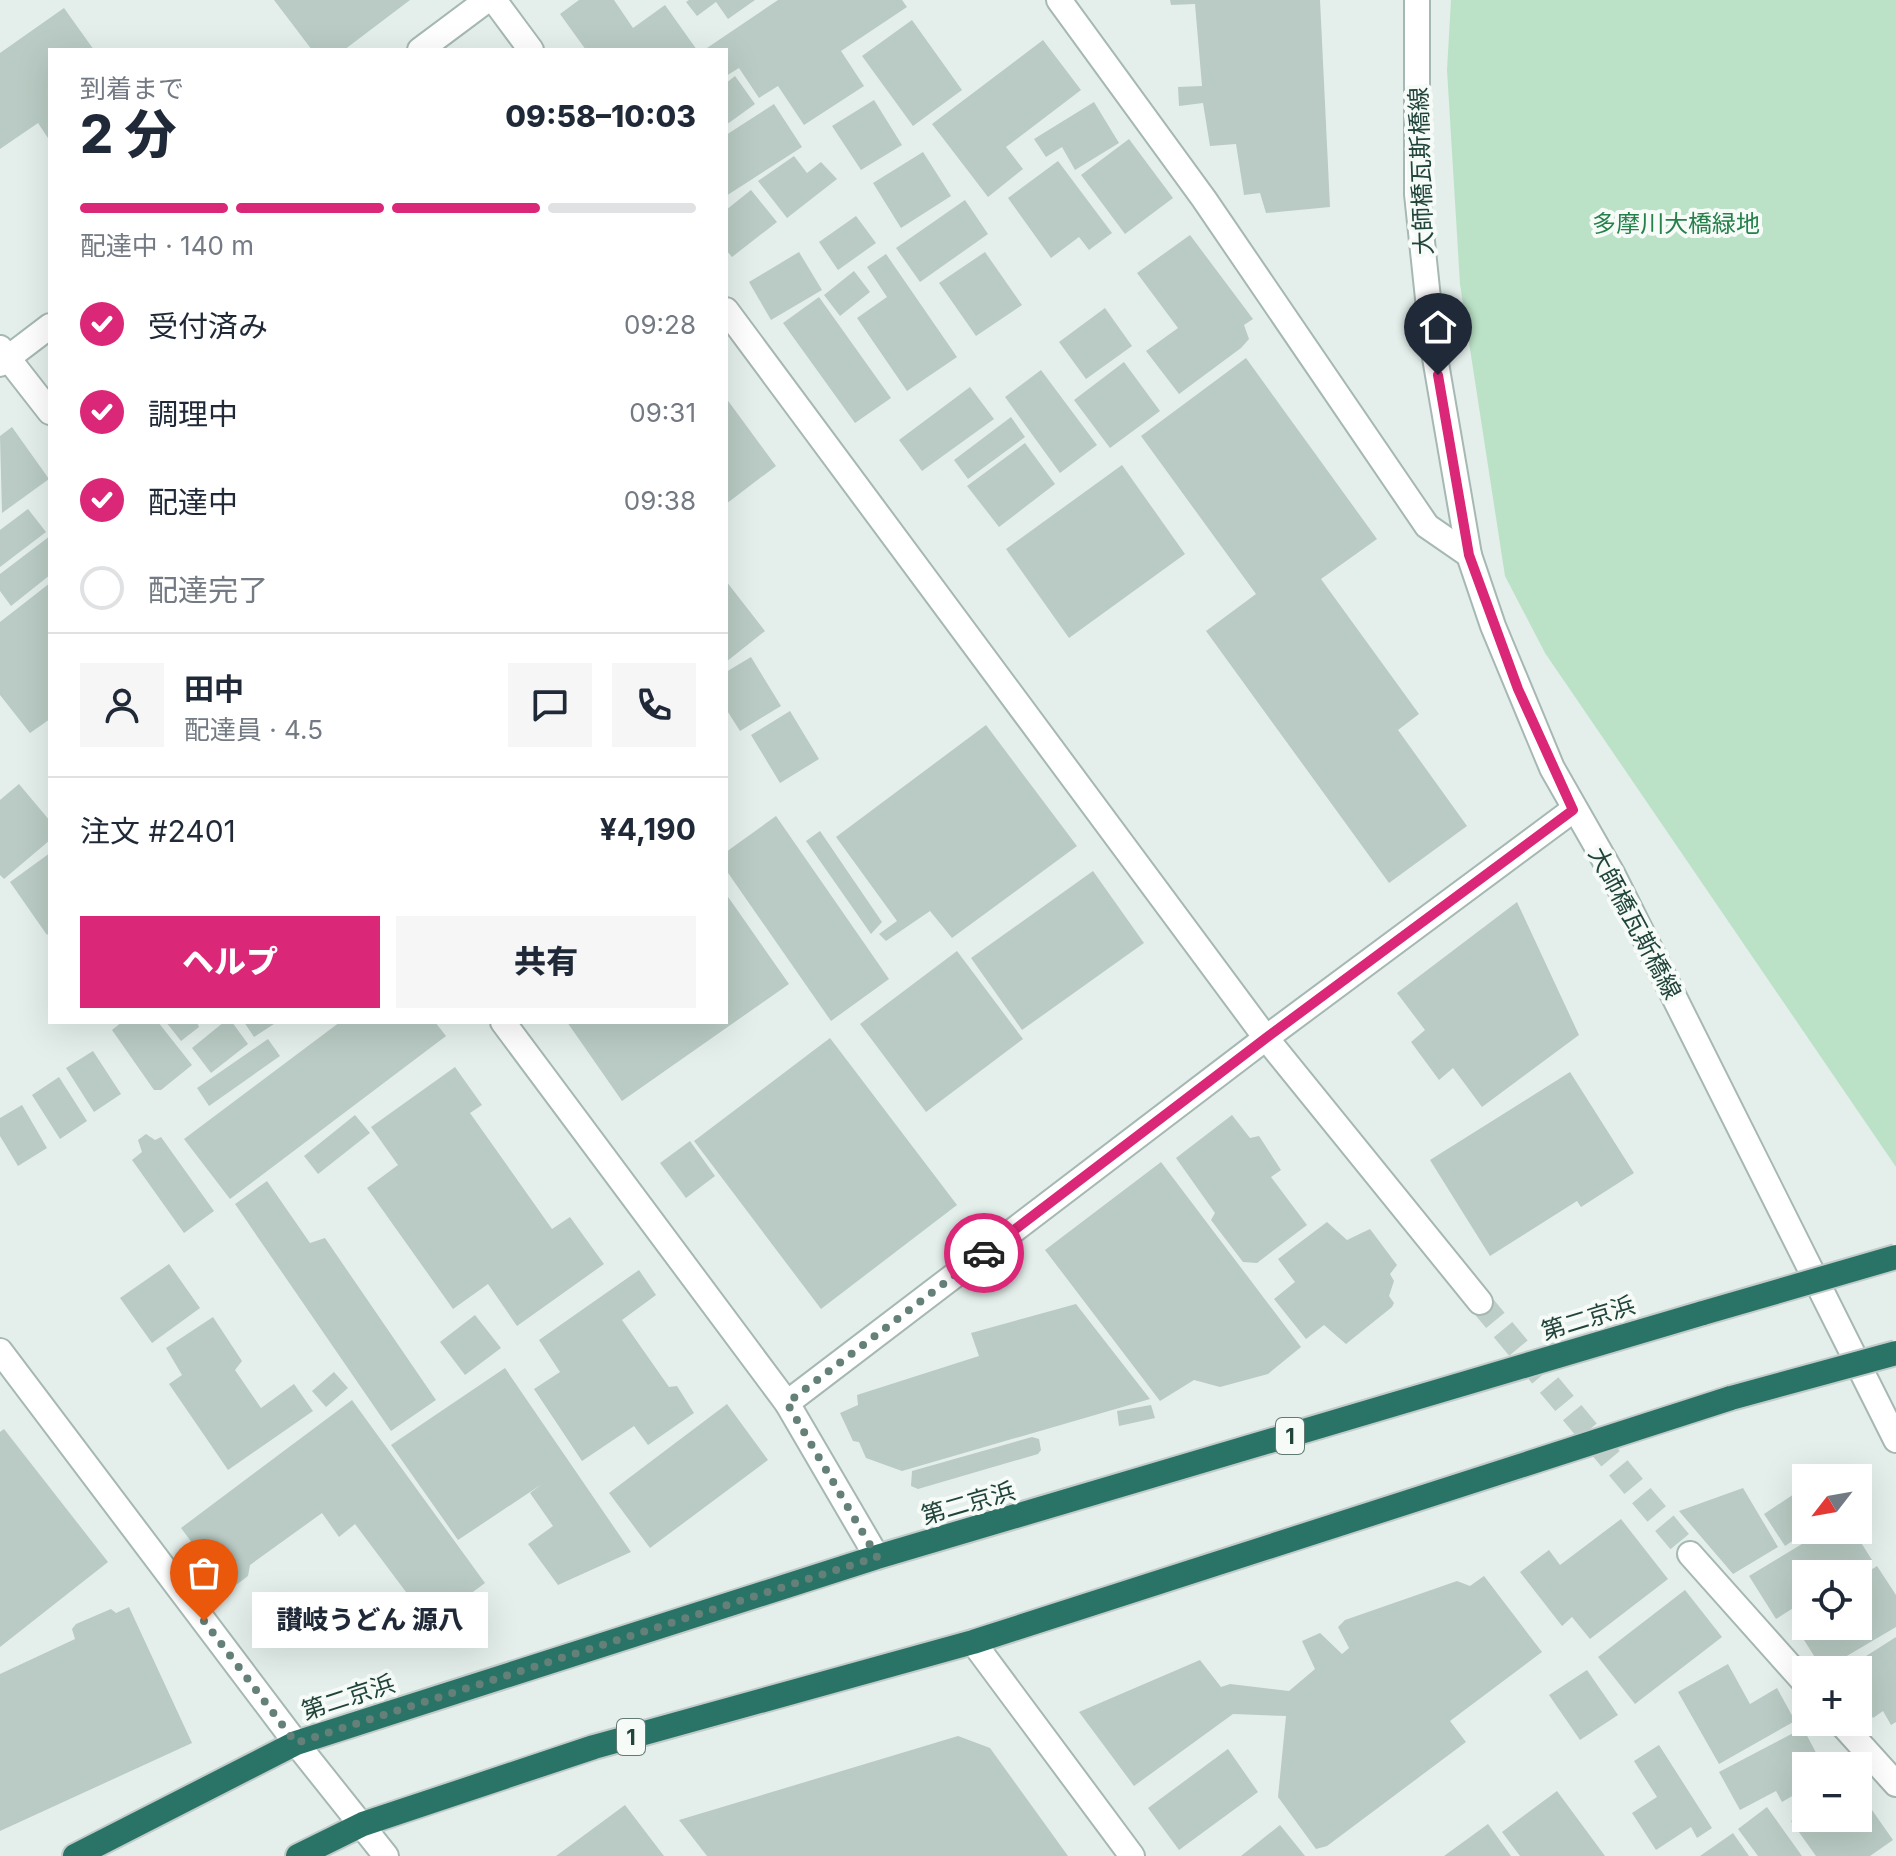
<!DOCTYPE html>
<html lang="ja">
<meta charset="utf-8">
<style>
body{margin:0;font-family:Inter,"Noto Sans JP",sans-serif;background:#f6f6f7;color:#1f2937;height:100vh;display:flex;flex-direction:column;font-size:30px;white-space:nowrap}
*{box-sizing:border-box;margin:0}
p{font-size:26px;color:#747a83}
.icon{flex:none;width:44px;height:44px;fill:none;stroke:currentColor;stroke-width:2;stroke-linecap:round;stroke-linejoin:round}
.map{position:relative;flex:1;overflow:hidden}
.drawer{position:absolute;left:48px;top:48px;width:680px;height:976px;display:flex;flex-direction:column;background:#fff;border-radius:0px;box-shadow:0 8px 32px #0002}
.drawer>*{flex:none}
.needle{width:52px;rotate:239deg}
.buttons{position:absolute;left:1792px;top:1464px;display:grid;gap:16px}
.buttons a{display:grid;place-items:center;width:80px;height:80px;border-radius:0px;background:#fff;box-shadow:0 8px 32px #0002;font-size:40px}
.pin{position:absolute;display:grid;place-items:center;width:68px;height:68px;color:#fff;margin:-82px -34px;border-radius:50% 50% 50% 0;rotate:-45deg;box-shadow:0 0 8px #0007}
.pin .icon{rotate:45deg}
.courier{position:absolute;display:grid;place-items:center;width:80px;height:80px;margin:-40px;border:6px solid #db2777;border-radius:50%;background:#fff;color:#222;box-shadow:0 2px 10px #0007}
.bubble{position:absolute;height:56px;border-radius:0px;background:#fff;box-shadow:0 8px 32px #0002;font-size:26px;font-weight:800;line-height:56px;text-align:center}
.summary em{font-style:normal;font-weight:800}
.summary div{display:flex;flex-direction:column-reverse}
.summary{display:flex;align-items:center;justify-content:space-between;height:136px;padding:0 32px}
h1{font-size:52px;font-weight:800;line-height:60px}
.bar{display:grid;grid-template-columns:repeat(4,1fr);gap:12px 8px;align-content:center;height:96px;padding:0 32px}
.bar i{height:10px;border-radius:6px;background:#e0e1e3}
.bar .active{background:#db2777}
.bar p{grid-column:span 4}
.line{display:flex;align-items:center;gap:20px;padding:0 32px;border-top:2px solid #e0e1e3}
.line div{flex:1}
.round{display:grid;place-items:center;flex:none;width:84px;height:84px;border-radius:0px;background:#f6f6f7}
ol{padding:0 32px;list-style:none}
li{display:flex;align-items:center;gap:24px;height:88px}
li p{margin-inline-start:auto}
li .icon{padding:8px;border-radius:50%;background:#db2777;color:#fff;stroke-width:4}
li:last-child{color:#747a83}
li i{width:44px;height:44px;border:4px solid #e0e1e3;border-radius:50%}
.action{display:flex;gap:16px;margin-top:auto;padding:16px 32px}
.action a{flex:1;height:92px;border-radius:0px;background:#db2777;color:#fff;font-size:32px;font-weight:800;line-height:92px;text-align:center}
.action a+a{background:#f6f6f7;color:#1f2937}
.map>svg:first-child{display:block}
.green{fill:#bbe2c7}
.building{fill:#b9cbc4}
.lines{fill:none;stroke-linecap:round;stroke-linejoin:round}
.minor-tunnel{stroke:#bdcdc8;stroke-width:24;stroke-dasharray:24 12;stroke-linecap:butt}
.minor-casing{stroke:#a6b8b3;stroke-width:28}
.highway-casing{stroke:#c1cbc8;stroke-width:28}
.minor{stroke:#fff;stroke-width:24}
.highway{stroke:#297466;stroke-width:24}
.highway-bridge-casing{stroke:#c1cbc8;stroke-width:28;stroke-linecap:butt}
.highway-bridge{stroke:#297466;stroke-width:24}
.done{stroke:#658079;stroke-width:8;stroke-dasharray:0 14.4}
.route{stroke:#db2777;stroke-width:10}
.labels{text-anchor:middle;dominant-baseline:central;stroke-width:8;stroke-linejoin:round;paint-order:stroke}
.shield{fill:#f6fbf8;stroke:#617b74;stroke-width:2}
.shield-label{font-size:22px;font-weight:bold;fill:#21443b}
.street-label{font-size:24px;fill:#21443b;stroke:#f6fbf8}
.park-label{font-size:24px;fill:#26804b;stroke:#f6fbf8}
</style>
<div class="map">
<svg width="1896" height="1856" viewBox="0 0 1896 1856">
<rect width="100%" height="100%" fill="#e4efeb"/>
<path class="green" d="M1451 0H1896V1167L1545 653 1505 576 1460 284 1447 70Z"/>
<g class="building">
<path d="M274 0H410L344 50H312Z"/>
<path d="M579 0H614L633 28 665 5 697 50H586L560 14Z"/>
<path d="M689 0H755L728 19 716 2 697 16 686 2Z"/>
<path d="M778 0H902L907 7 841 51 864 86 804 125 778 86 759 98 739 68 726 76V50H704Z"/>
<path d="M1170 0H1320L1330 207 1266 213 1260 193 1244 195 1236 144 1210 146 1203 103 1179 106 1178 87 1202 86 1195 4 1171 5Z"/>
<path d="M64 8 94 50H50V141L38 123 0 149V53Z"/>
<path d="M912 20 962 90 913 126 862 56Z"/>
<path d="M1043 40 1081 90 1006 147 1023 169 988 197 932 124Z"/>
<path d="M735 76 755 104 726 125V83Z"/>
<path d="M874 100 902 145 861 170 832 126Z"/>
<path d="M1094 102 1119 143 1075 170 1062 147 1046 157 1034 139Z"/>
<path d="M774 104 802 147 726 196V135Z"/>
<path d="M1129 139 1173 198 1125 234 1081 175Z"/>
<path d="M923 152 951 196 901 228 873 183Z"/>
<path d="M794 156 807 173 821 162 837 179 787 218 758 181Z"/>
<path d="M1058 161 1112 233 1089 250 1079 237 1051 258 1008 198Z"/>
<path d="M751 190 777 222 732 257 726 250V210Z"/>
<path d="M965 200 988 234 920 282 896 248Z"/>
<path d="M856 216 876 243 838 270 819 242Z"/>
<path d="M1190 235 1253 319 1244 325 1249 339 1241 348 1179 394 1146 351 1178 328 1137 273Z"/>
<path d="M799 252 822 290 771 320 749 282Z"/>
<path d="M985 252 1022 305 976 336 939 283Z"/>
<path d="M886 254 957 357 907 391 857 318 887 297 867 267Z"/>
<path d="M854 271 870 292 840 316 824 295Z"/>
<path d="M819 297 891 398 855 423 783 323Z"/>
<path d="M1105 308 1132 346 1086 379 1059 342Z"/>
<path d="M1246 358 1377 539 1321 579 1419 714 1398 730 1467 826 1389 883 1206 631 1256 594 1141 436Z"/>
<path d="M1124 362 1160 411 1110 448 1074 400Z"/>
<path d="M1041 370 1097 445 1060 473 1005 397Z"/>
<path d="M970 387 994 419 922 471 899 440Z"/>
<path d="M726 398 776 466 726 504Z"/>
<path d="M1011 417 1025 437 968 479 954 460Z"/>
<path d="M12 427 49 479 2 513 0 436Z"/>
<path d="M1025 443 1055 484 999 527 967 486Z"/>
<path d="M1122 465 1185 554 1069 638 1006 549Z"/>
<path d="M28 509 46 532 0 567V530Z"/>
<path d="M50 536V575L11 606 0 591V574Z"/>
<path d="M726 581 765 631 726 662Z"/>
<path d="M50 583V719L30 733 0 695V622Z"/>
<path d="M751 657 781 706 740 731 726 709V672Z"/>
<path d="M790 711 819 759 780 783 751 735Z"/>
<path d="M986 725 1077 846 952 938 930 911 886 941 879 934 897 921 836 837Z"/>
<path d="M19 784 50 821V840L4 879 0 875V800Z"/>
<path d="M776 816 889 979 831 1021 726 870V852Z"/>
<path d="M820 831 882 922 871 934 806 841Z"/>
<path d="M50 853V932L47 935 10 882Z"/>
<path d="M1093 871 1144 943 1022 1030 971 958Z"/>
<path d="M726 894 789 984 622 1101 567 1022H726Z"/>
<path d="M1517 902 1579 1035 1482 1107 1453 1068 1439 1080 1411 1042 1425 1030 1397 993Z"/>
<path d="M957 951 1023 1039 926 1112 860 1024Z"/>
<path d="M122 1022H158L192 1065 161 1090H154L112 1030Z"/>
<path d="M166 1022H197L199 1027 181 1041Z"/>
<path d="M224 1022H232L248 1044 211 1073 192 1048Z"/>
<path d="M244 1022H277L254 1037Z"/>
<path d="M340 1022H435L446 1036 230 1199 184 1139Z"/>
<path d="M830 1038 957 1205 821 1309 694 1141Z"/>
<path d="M268 1039 280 1056 209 1106 197 1088Z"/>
<path d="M93 1051 121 1094 94 1112 66 1068Z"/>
<path d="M455 1067 482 1105 470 1113 552 1229 570 1217 604 1264 517 1326 488 1284 453 1309 367 1188 398 1165 371 1127Z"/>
<path d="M1570 1072 1634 1173 1581 1207 1577 1201 1490 1256 1430 1160Z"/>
<path d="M59 1077 87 1121 60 1139 32 1095Z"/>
<path d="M22 1105 47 1148 18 1166 0 1136V1118Z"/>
<path d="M355 1115 370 1133 318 1174 304 1156Z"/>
<path d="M1232 1115 1250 1138 1259 1136 1281 1170 1271 1177 1307 1225 1257 1263 1243 1262 1211 1220 1215 1213 1176 1158Z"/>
<path d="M146 1134 155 1140 161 1137 214 1211 184 1233 132 1160 142 1152 138 1140Z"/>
<path d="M690 1141 715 1176 686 1198 660 1163Z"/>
<path d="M1161 1162 1301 1347 1268 1374 1220 1387 1194 1380 1160 1401 1045 1250Z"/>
<path d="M267 1181 310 1243 325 1238 436 1400 391 1431 235 1204Z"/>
<path d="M1327 1222 1347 1240 1370 1229 1397 1265 1390 1274 1394 1281 1389 1296 1394 1303 1392 1307 1346 1344 1324 1325 1306 1339 1274 1299 1295 1282 1278 1259Z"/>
<path d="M169 1264 200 1308 152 1343 120 1298Z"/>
<path d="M639 1270 656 1295 622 1320 669 1387 677 1386 694 1413 648 1445 634 1426 582 1461 534 1389 560 1372 539 1340Z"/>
<path d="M1076 1304 1150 1399 902 1471 866 1458 859 1442 853 1441 840 1413 858 1405 857 1395 979 1356 971 1333Z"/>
<path d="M475 1315 501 1348 465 1375 440 1342Z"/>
<path d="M213 1317 242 1361 235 1370 261 1408 294 1384 313 1411 228 1470 169 1384 182 1375 166 1348Z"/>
<path d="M505 1368 631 1552 558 1585 528 1544 553 1526 530 1493 542 1484 458 1540 391 1445Z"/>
<path d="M334 1372 348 1388 326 1407 312 1391Z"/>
<path d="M352 1400 485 1583 430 1624 355 1524 339 1537 322 1513 250 1565 248 1576 228 1591 181 1528Z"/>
<path d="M727 1404 768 1460 650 1548 609 1493Z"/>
<path d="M1151 1405 1155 1418 1119 1426 1117 1411Z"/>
<path d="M4 1429 108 1562 0 1647V1432Z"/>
<path d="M1032 1437 1039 1439 1041 1450 1038 1454 918 1489 911 1486 912 1471Z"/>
<path d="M1806 1486V1532L1785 1546 1764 1514Z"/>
<path d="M1743 1488 1778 1547 1733 1574 1679 1511Z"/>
<path d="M1621 1519 1668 1579 1590 1639 1572 1617 1562 1626 1520 1572 1549 1550 1560 1565Z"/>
<path d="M1825 1530H1853L1872 1560 1849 1574H1806V1600L1776 1619 1749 1576Z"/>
<path d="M1877 1566 1896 1595V1627L1823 1670 1792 1621 1806 1612V1626H1858V1578Z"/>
<path d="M1484 1576 1542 1652 1450 1721 1466 1742 1327 1846 1316 1849 1278 1797 1286 1716 1233 1714 1134 1786 1079 1712 1200 1660 1221 1687 1230 1684 1289 1691 1315 1669 1302 1641 1320 1633 1342 1654 1349 1648 1338 1627 1345 1620 1457 1581 1470 1586Z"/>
<path d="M1685 1590 1722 1637 1635 1704 1598 1657Z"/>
<path d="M129 1607 192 1743 0 1831V1674L75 1639 72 1629 76 1624 111 1609 116 1613Z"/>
<path d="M1896 1637V1722L1891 1725 1883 1711 1873 1718 1858 1694V1670H1844Z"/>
<path d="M1728 1664 1750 1704 1777 1688 1795 1721 1719 1764 1678 1692Z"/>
<path d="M1587 1670 1618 1715 1580 1740 1549 1695Z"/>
<path d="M1803 1728 1823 1766H1806V1788L1782 1802 1776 1791 1740 1810 1719 1772Z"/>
<path d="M958 1736 990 1748 1068 1856H707L679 1820Z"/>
<path d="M1659 1745 1712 1828 1697 1838 1691 1827 1656 1850 1632 1813 1657 1797 1634 1761Z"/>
<path d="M1228 1749 1258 1792 1179 1850 1148 1808Z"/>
<path d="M1858 1790 1893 1840 1870 1856H1816L1791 1821 1806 1811V1818H1858Z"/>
<path d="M1557 1791 1605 1856H1520L1502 1832Z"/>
<path d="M625 1805 664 1856H556Z"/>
<path d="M1767 1807 1802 1856H1758L1738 1829Z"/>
<path d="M1488 1824 1511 1856H1444Z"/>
<path d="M1280 1825 1305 1856H1241Z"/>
<path d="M1733 1833 1749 1856H1700Z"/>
</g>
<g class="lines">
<path class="minor-tunnel" d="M1480 1302 1690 1554"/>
<defs>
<g id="minor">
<path d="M494 0 531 50"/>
<path d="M1059 0 1204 199 1427 526 1469 555"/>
<path d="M1417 0V194L1433 346 1469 555 1493 626 1552 768 1613 875 1896 1440"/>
<path d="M420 50 487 0"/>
<path d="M726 310 1266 1038 1480 1302"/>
<path d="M0 348 50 412"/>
<path d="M0 364 50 326"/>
<path d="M503 1022 787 1403 877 1557"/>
<path d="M0 1351 296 1743 386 1856"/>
<path d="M787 1403 1266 1038 1573 810"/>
<path d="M1690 1554 1806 1684"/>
<path d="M973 1642 1132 1856"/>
<path d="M1840 1722 1896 1784"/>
</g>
<g id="highway">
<path d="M75 1856 296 1743 877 1557 1703 1313"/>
<path d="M298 1856 363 1824 594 1747 973 1642 1731 1398"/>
</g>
</defs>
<use href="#minor" class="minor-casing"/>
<use href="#highway" class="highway-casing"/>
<use href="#minor" class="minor"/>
<use href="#highway" class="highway"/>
<defs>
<g id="highway-bridge">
<path d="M1703 1313 1896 1257"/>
<path d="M1731 1398 1896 1353"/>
</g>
</defs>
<use href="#highway-bridge" class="highway-bridge-casing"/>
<use href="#highway-bridge" class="highway-bridge"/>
</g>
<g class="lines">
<path class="done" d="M204 1621 296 1743 877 1557 787 1403 984 1253"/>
<path class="route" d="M984 1253 1266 1038 1573 810 1518 689 1469 555 1438 375"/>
</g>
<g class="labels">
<g class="shield">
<rect x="1276" y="1418" width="28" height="36" rx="6"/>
<rect x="617" y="1719" width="28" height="36" rx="6"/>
</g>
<g class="shield-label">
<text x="1290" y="1436">1</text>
<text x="631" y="1737">1</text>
</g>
<g class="street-label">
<text transform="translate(1421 171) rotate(-92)">大師橋瓦斯橋線</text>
<text transform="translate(1635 923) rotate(62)">大師橋瓦斯橋線</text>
<text transform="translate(1588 1318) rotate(-17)">第二京浜</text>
<text transform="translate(968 1503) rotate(-16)">第二京浜</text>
<text transform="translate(348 1697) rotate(-18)">第二京浜</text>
</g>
<g class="park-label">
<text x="1676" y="223">多摩川大橋緑地</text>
</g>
</g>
</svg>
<div class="buttons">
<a><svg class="needle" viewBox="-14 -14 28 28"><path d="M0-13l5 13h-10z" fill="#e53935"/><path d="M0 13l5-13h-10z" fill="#747a83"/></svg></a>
<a><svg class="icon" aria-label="locate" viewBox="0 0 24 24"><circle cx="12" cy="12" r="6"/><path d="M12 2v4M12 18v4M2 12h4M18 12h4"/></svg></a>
<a>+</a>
<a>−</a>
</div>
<div class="pin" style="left:204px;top:1621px;background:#ea580c"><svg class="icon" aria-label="bag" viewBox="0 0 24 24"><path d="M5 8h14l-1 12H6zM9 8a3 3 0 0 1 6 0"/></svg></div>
<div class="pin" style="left:1438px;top:375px;background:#1f2937"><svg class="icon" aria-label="home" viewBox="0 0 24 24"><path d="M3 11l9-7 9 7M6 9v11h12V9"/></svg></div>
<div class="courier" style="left:984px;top:1253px"><svg class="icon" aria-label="car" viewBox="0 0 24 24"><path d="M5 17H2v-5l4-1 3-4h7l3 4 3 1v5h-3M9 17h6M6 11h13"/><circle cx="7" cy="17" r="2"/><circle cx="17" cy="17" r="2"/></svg></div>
<div class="bubble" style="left:252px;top:1592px;width:236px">讃岐うどん 源八</div>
<section class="drawer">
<div class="summary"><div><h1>2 分</h1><p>到着まで</p></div><em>09:58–10:03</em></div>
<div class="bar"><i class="active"></i><i class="active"></i><i class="active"></i><i></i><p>配達中 · 140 m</p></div>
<ol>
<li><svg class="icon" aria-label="check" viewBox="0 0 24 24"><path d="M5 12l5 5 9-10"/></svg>受付済み<p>09:28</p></li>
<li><svg class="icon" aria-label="check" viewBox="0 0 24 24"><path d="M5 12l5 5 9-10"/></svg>調理中<p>09:31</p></li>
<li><svg class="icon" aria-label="check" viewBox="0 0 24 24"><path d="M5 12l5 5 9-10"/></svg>配達中<p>09:38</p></li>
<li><i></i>配達完了</li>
</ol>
<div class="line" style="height:144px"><a class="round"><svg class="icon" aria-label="person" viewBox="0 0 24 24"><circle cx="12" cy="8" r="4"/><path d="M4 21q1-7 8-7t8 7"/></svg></a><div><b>田中</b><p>配達員 · 4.5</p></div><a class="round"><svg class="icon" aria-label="chat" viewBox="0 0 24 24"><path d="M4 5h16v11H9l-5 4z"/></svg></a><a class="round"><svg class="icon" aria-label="phone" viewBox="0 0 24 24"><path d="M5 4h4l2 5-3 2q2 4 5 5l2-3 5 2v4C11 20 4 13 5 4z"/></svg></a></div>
<div class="line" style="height:104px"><div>注文 #2401</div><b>¥4,190</b></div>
<div class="action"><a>ヘルプ</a><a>共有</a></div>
</section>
</div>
